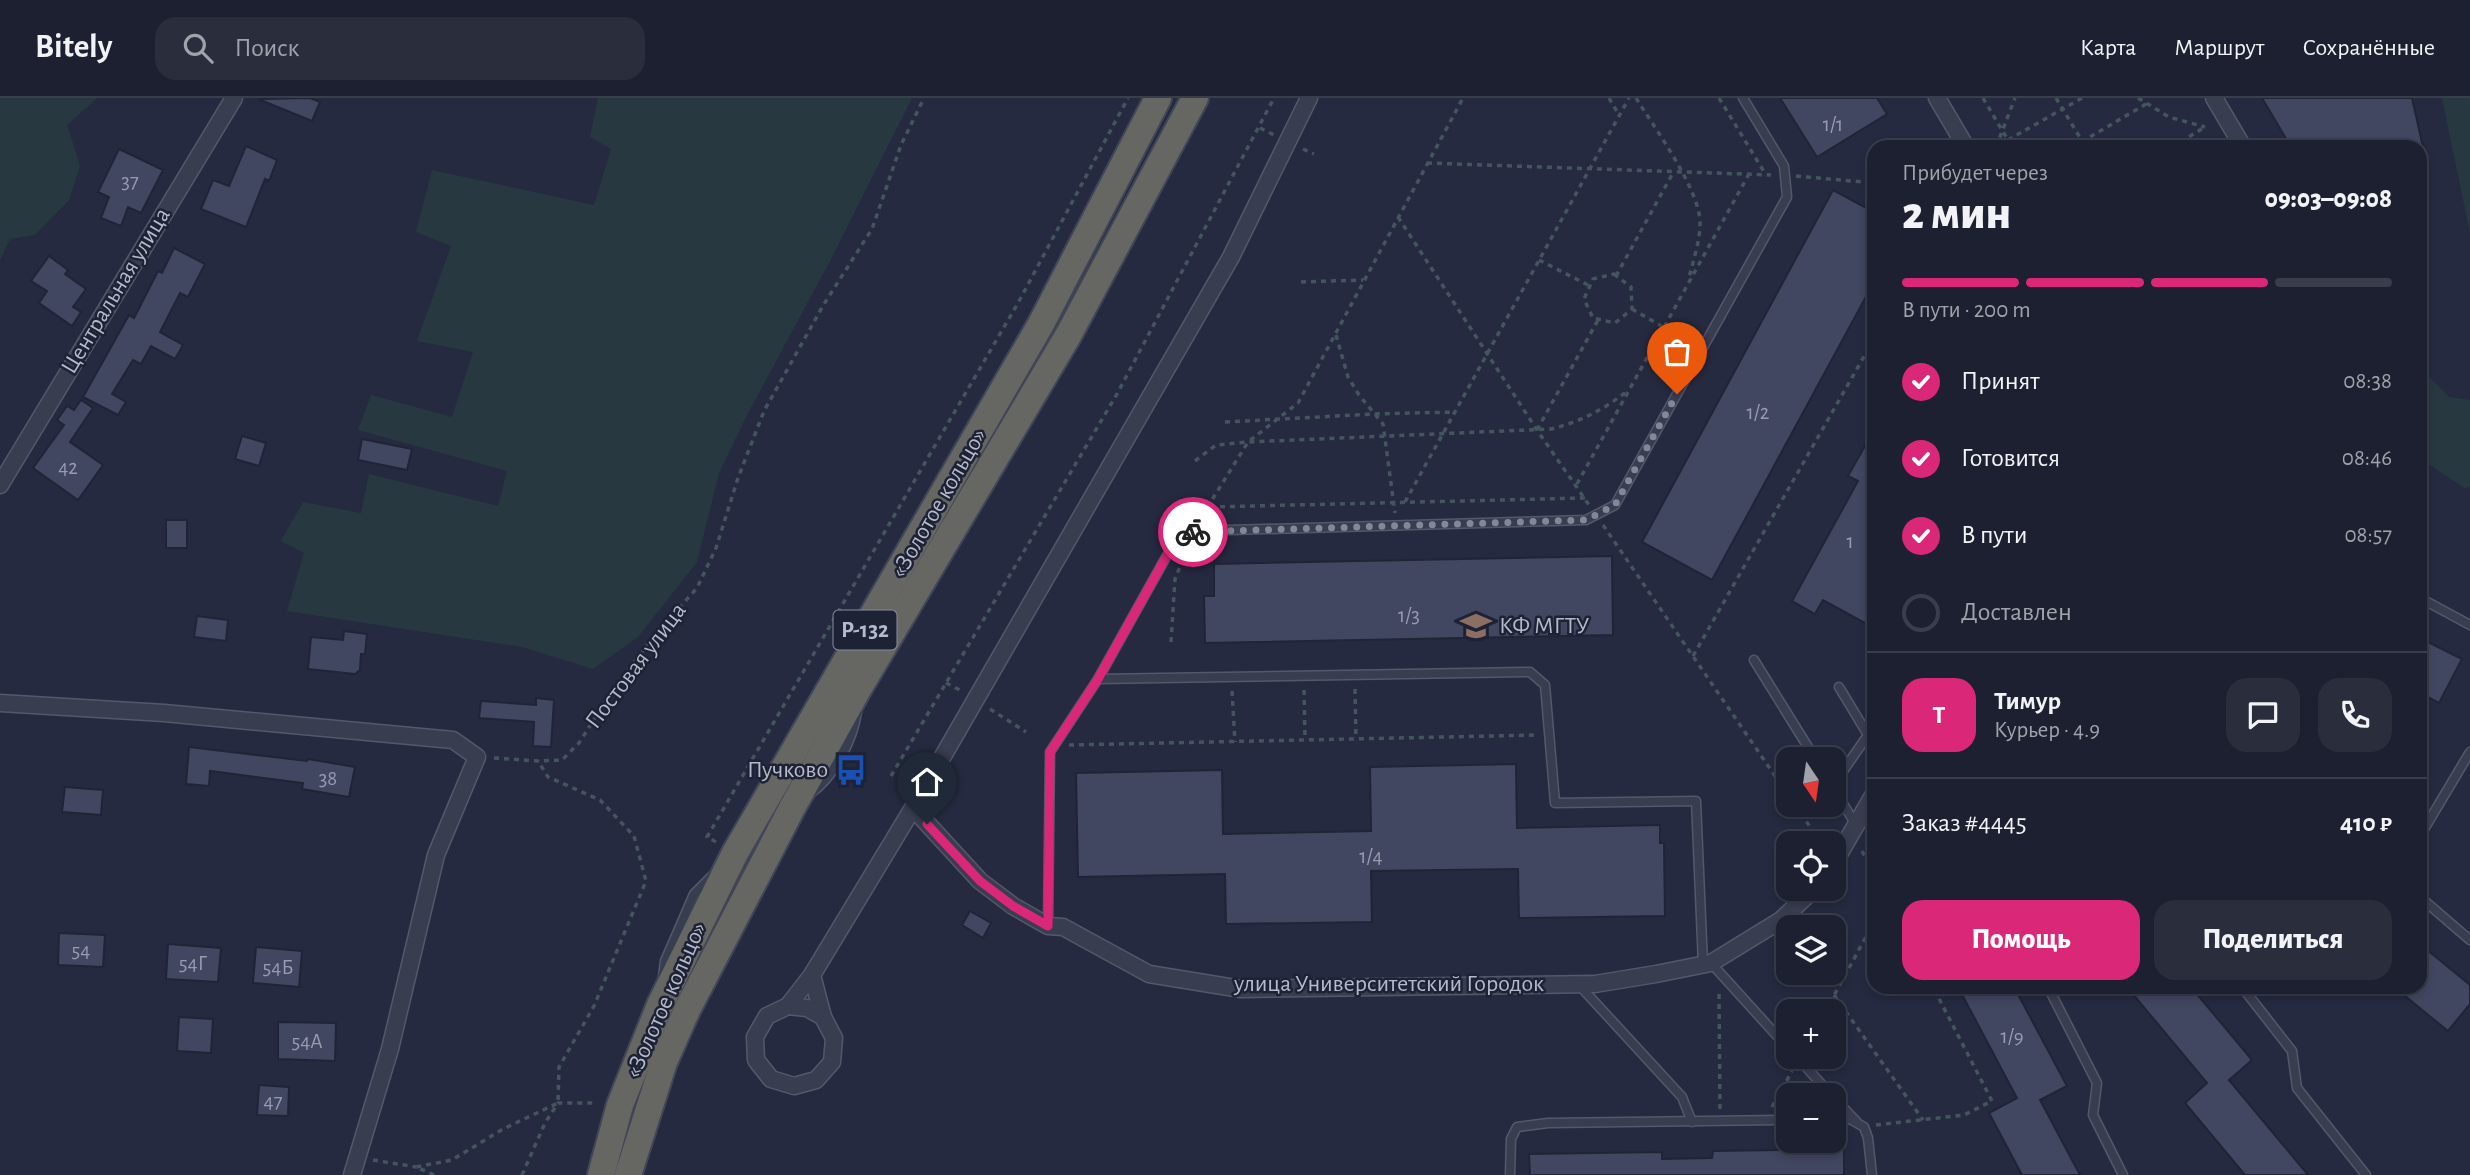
<!DOCTYPE html>
<html lang="ru">
<meta charset="utf-8">
<style>
body{margin:0;font-family:"Alegreya Sans",sans-serif;background:#292d3c;color:#f1f3f6;height:100vh;display:flex;flex-direction:column;font-size:26px;white-space:nowrap}
*{box-sizing:border-box;margin:0}
p{font-size:23px;color:#a0a3ab}
.icon{flex:none;width:38px;height:38px;fill:none;stroke:currentColor;stroke-width:2;stroke-linecap:round;stroke-linejoin:round}
.map{position:relative;flex:1;overflow:hidden}
.sheet{position:absolute;left:1867px;top:42px;width:560px;height:854px;display:flex;flex-direction:column;background:#1c2030;border-radius:21px;box-shadow:0 4px 10px #0003,0 0 0 2px #3a3e4c}
.sheet>*{flex:none}
.needle{width:46px;rotate:167deg}
.buttons{position:absolute;left:1776px;top:649px;display:grid;gap:14px}
.buttons a{display:grid;place-items:center;width:70px;height:70px;border-radius:14px;background:#1c2030;box-shadow:0 4px 10px #0003,0 0 0 2px #3a3e4c;font-size:35px}
.pin{position:absolute;display:grid;place-items:center;width:60px;height:60px;color:#fff;margin:-72px -30px;border-radius:50% 50% 50% 0;rotate:-45deg;box-shadow:0 0 7px #0007}
.pin .icon{rotate:45deg}
.courier{position:absolute;display:grid;place-items:center;width:70px;height:70px;margin:-35px;border:5px solid #db2777;border-radius:50%;background:#fff;color:#222;box-shadow:0 2px 9px #0007}
.head em{font-style:normal;font-weight:800}
.head div{display:flex;flex-direction:column-reverse}
.head{display:flex;align-items:center;justify-content:space-between;height:119px;padding:0 35px}
h1{font-size:46px;font-weight:800;line-height:52px}
.bar{display:grid;grid-template-columns:repeat(4,1fr);gap:10px 7px;align-content:center;height:84px;padding:0 35px}
.bar i{height:9px;border-radius:5px;background:#3a3e4c}
.bar .selected{background:#db2777}
.bar p{grid-column:span 4}
.line{display:flex;align-items:center;gap:18px;padding:0 35px;border-top:2px solid #3a3e4c}
.line div{flex:1}
.round{display:grid;place-items:center;flex:none;width:74px;height:74px;border-radius:21px;background:#292d3c}
ol{padding:0 35px;list-style:none}
li{display:flex;align-items:center;gap:21px;height:77px}
li p{margin-inline-start:auto}
li .icon{padding:7px;border-radius:50%;background:#db2777;color:#fff;stroke-width:4}
li:last-child{color:#a0a3ab}
li i{width:38px;height:38px;border:4px solid #3a3e4c;border-radius:50%}
.primary-button{display:flex;gap:14px;margin-top:auto;padding:14px 35px}
.primary-button a{flex:1;height:80px;border-radius:21px;background:#db2777;color:#fff;font-size:28px;font-weight:800;line-height:80px;text-align:center}
.primary-button a+a{background:#292d3c;color:#f1f3f6}
header{display:flex;align-items:center;gap:42px;box-sizing:border-box;height:98px;padding:0 35px;background:#1c2030;border-bottom:2px solid #3a3e4c}
header strong{font-size:33px}
nav{display:flex;gap:38px;margin-inline-start:auto;font-size:24px}
.search{width:490px;height:63px;background:#292d3c;display:flex;align-items:center;gap:18px;box-sizing:border-box;padding:0 24px;border-radius:21px;color:#a0a3ab;font-size:26px}
.map>svg:first-child{display:block}
.green{fill:#273841}
.building{fill:#414760;stroke:#202437;stroke-width:2}
.lines{fill:none;stroke-linecap:round;stroke-linejoin:round}
.service-casing{stroke:#54586b;stroke-width:11}
.minor-casing{stroke:#54586b;stroke-width:19}
.trunk-casing{stroke:#414558;stroke-width:30}
.path{stroke:#45555e;stroke-width:3.5;stroke-dasharray:5 5;stroke-linecap:butt}
.service{stroke:#393d50;stroke-width:8}
.minor{stroke:#393d50;stroke-width:16}
.trunk{stroke:#666663;stroke-width:26}
.done{stroke:#83879a;stroke-width:7;stroke-dasharray:0 12.6}
.route{stroke:#db2777;stroke-width:9}
.labels{text-anchor:middle;dominant-baseline:central;stroke-width:5;stroke-linejoin:round;paint-order:stroke}
.number-label{font-size:21px;fill:#999cb0}
.shield{fill:#1e2235;stroke:#888c9e;stroke-width:2}
.shield-label{font-size:23px;font-weight:bold;fill:#b6b9cb}
.street-label{font-size:24px;fill:#b6b9cb;stroke:#1e2235}
.poi-label{font-size:24px;fill:#b6b9cb;stroke:#1e2235;text-anchor:start}
</style>
<header>
<strong>Bitely</strong>
<div class="search"><svg class="icon" aria-label="search" viewBox="0 0 24 24"><circle cx="10" cy="10" r="6"/><path d="M15 15l6 6"/></svg>Поиск</div>
<nav><a>Карта</a><a>Маршрут</a><a>Сохранённые</a></nav>
</header>
<div class="map">
<svg width="2470" height="1077" viewBox="0 0 2470 1077">
<rect width="100%" height="100%" fill="#252a40"/>
<g class="green">
<path d="M0 0H97L67 27 80 68 69 102 35 137 10 141 0 162Z"/>
<path d="M598 0H912L830 163 746 319 719 375 697 464 638 539 593 571 522 549 287 513 304 455 281 443 303 404 361 415 369 376 498 408 507 373 358 332 371 297 452 319 473 254 417 243 451 148 416 134 432 72 594 107 611 51 590 39Z"/>
<path d="M2442 0H2470V135Z"/>
<path d="M2426 276 2449 299 2470 302V388L2466 391 2420 360V277Z"/>
</g>
<g class="building">
<path d="M310 0 320 4 312 23 258 1Z"/>
<path d="M1780 0H1877L1887 16 1817 59Z"/>
<path d="M2262 0H2412L2423 49H2291Z"/>
<path d="M246 48 277 62 269 83 265 81 246 129 201 111 213 82 229 88Z"/>
<path d="M119 51 163 72 141 115 128 109 121 128 101 120 109 99 98 94Z"/>
<path d="M1833 92 1874 114V184L1712 482 1642 444Z"/>
<path d="M174 150 205 166 188 199 180 195 160 234 183 247 175 261 151 248 141 266 133 262 112 296 126 304 118 317 83 299 129 217 134 220 158 173 162 175Z"/>
<path d="M49 158 68 172 65 176 86 191 73 209 81 214 72 228 39 205 47 193 31 183Z"/>
<path d="M81 302 93 310 70 344 103 367 78 402 33 370 64 327 57 322 67 308 74 312Z"/>
<path d="M1874 332V530L1823 502 1815 516 1792 503 1858 383 1848 378Z"/>
<path d="M242 338 266 345 259 368 235 361Z"/>
<path d="M362 341 412 351 407 372 358 362Z"/>
<rect x="166" y="422" width="21" height="28"/>
<path d="M1612 458 1613 537 1205 545 1204 498H1214V466Z"/>
<path d="M197 518 228 522 226 543 194 539Z"/>
<path d="M344 533 367 536 365 556H361L360 572 355 576 308 571 311 539 343 542Z"/>
<path d="M2420 540 2462 561 2439 605 2420 595Z"/>
<path d="M536 600 554 602 551 649 533 648 534 624 479 620 481 603 536 607Z"/>
<path d="M189 649 307 663 308 661 355 669 349 699 302 691 303 685 210 673 209 688 186 686Z"/>
<path d="M1516 666 1517 730 1660 727V745H1664L1665 818 1519 820 1518 771 1371 773 1372 824 1226 826 1225 776 1078 779 1076 675 1222 672 1223 736 1371 733 1370 669Z"/>
<path d="M65 689 103 692 101 717 62 714Z"/>
<path d="M970 813 991 825 983 840 962 827Z"/>
<path d="M59 835 105 837 103 869 58 867Z"/>
<path d="M168 846 221 850 218 884 166 881Z"/>
<path d="M2420 846 2470 887V906L2448 933 2394 889H2420Z"/>
<path d="M256 849 302 853 299 889 253 885Z"/>
<path d="M1958 889H2014L2067 988 2040 1002 2080 1077H2022L1989 1015 2017 1000Z"/>
<path d="M2127 889H2191L2252 962 2229 982 2308 1077H2245L2185 1005 2207 985Z"/>
<path d="M179 919 213 921 211 955 177 953Z"/>
<path d="M278 924 336 925 335 963 278 961Z"/>
<path d="M259 987 289 989 288 1018 257 1017Z"/>
<path d="M1844 1051V1077H1530L1529 1056 1662 1054V1061L1712 1060 1713 1053Z"/>
</g>
<g class="lines">
<defs>
<g id="service">
<path d="M2420 500 2470 527"/>
<path d="M1754 562 1816 662"/>
<path d="M1098 581 1530 574 1545 587 1555 705 1696 703 1703 867"/>
<path d="M1834 686 1868 637 1839 589"/>
<path d="M1834 691 1856 727"/>
<path d="M811 695C834 679 853 642 857 614"/>
<path d="M2420 738 2470 654"/>
<path d="M2420 799 2470 842"/>
<path d="M1048 828 1050 654 1098 581 1175 443 1195 433 1586 422 1615 407 1787 99 1784 68 1743 0"/>
<path d="M1711 865 1788 950"/>
<path d="M663 879 665 863 694 796 713 777"/>
<path d="M1579 887 1682 999 1692 1024"/>
<path d="M2048 889 2097 985 2093 1017 2123 1077"/>
<path d="M2242 889 2292 953 2297 990 2366 1077"/>
<path d="M1797 959 1832 998"/>
<path d="M1834 1000 1856 1023"/>
<path d="M1834 1022 1850 1021 1864 1029 1868 1040 1872 1077"/>
<path d="M1510 1077 1511 1041 1517 1029 1548 1025 1788 1022"/>
</g>
<g id="minor">
<path d="M1937 0 1966 49"/>
<path d="M2214 0 2243 49"/>
<path d="M0 387 234 0"/>
<path d="M0 605 164 615 453 642 477 659 436 757 390 951 352 1077"/>
<path d="M913 710 980 783 1013 808 1048 828 1063 829 1149 876 1241 891 1595 886 1656 876 1711 865 1781 822 1814 791"/>
<path d="M1834 765 1874 696"/>
<path d="M812 877 823 919"/>
<path d="M788 908 807 910 823 919 834 940 832 964 816 982 794 988 771 981 756 962 755 939 767 918 788 908 812 877 913 710 1231 159 1309 0"/>
</g>
<g id="trunk">
<path d="M601 1077 620 1007 660 907 735 755 1041 226 1158 0"/>
<path d="M628 1077 664 964 687 912 792 710 860 588 1069 236 1195 0"/>
</g>
</defs>
<use href="#service" class="service-casing"/>
<use href="#minor" class="minor-casing"/>
<use href="#trunk" class="trunk-casing"/>
<g class="path">
<path d="M1609 0 1619 17"/>
<path d="M1636 0C1654 29 1701 93 1700 126 1700 143 1693 163 1689 180"/>
<path d="M1719 0 1766 77"/>
<path d="M1983 0 2012 49"/>
<path d="M2056 0 2082 43"/>
<path d="M2138 0 2169 19 2205 29"/>
<path d="M1260 30 1274 37"/>
<path d="M2008 42 2082 0"/>
<path d="M1996 49 2015 0"/>
<path d="M2073 49 2146 6"/>
<path d="M2172 49 2205 29"/>
<path d="M1303 51 1314 56"/>
<path d="M1427 65 1771 77"/>
<path d="M1796 78 1874 85"/>
<path d="M1398 119 1537 332 1589 407"/>
<path d="M1539 162 1590 188"/>
<path d="M1614 176 1631 189 1632 211 1615 225 1593 220 1584 201 1593 181Z"/>
<path d="M1616 178 1674 73"/>
<path d="M1301 184 1363 182"/>
<path d="M1632 211 1691 245"/>
<path d="M1336 237 1348 279 1359 297 1383 326 1395 415"/>
<path d="M1225 324 1374 316 1455 314"/>
<path d="M1537 332 1598 222"/>
<path d="M1195 363 1216 347 1248 344 1551 331C1583 323 1602 312 1629 292"/>
<path d="M1577 386 1749 76"/>
<path d="M1405 404 1629 0"/>
<path d="M1170 410 1585 400"/>
<path d="M1202 418 1248 344 1298 305 1463 0"/>
<path d="M1603 427 1788 697"/>
<path d="M1171 544 1175 481 1186 454"/>
<path d="M1693 558 1874 241"/>
<path d="M946 585 960 592"/>
<path d="M1355 591 1356 641"/>
<path d="M1304 592 1305 642"/>
<path d="M1232 593 1235 644"/>
<path d="M990 611 1026 634"/>
<path d="M1069 647 1537 637"/>
<path d="M494 660 538 663 562 662 579 645 611 595 655 537 697 490 716 450 738 380 764 313 824 206 872 131 901 47 924 0"/>
<path d="M891 678 1117 296 1274 0"/>
<path d="M1795 707 1822 746"/>
<path d="M716 744 707 739 1018 205 1128 0"/>
<path d="M1862 753 1874 776"/>
<path d="M1719 896 1720 1011"/>
<path d="M1834 897 1923 1022"/>
<path d="M1825 914 1874 824"/>
<path d="M1772 1009 1792 973"/>
<path d="M1876 1027 1964 1017 1992 1003 1933 889"/>
<path d="M373 1062 416 1069"/>
<path d="M434 1077 416 1069 452 1062 503 1031 558 1005 559 969 594 908 646 783 634 738 600 702 548 679 538 663"/>
<path d="M522 1077 545 1025 558 1005H597"/>
</g>
<use href="#service" class="service"/>
<use href="#minor" class="minor"/>
<use href="#trunk" class="trunk"/>
</g>
<g class="lines">
<path class="done" d="M1193 434 1586 422 1615 407 1677 296"/>
<path class="route" d="M927 726 980 783 1013 808 1048 828 1050 654 1098 581 1175 443 1193 434"/>
</g>
<defs>
<symbol id="university-bare" viewBox="-9 -9 18 18"><path d="M0-5L7-2L0 1L-7-2ZM-4 1L0 2.5L4 1V4Q0 6-4 4Z" fill="#8d6e63" stroke="#1e2235" stroke-width="2.5" paint-order="stroke"/></symbol>
<symbol id="bus-bare" viewBox="-9 -9 18 18"><path d="M-5-6H5V4H4V6H2V4H-2V6H-4V4H-5ZM-3.5-4V0h7V-4ZM-3.5 1.2v1.5H-2V1.2ZM2 1.2v1.5H3.5V1.2Z" fill="#1a4fb4" stroke="#1e2235" stroke-width="2.5" paint-order="stroke"/></symbol>
</defs>
<g fill-rule="evenodd">
<use href="#university-bare" x="1454" y="506" width="44" height="44"/>
<use href="#bus-bare" x="829" y="650" width="44" height="44"/>
</g>
<g class="labels">
<g class="number-label">
<text x="1833" y="26">1/1</text>
<text x="130" y="83">37</text>
<text x="1758" y="314">1/2</text>
<text x="68" y="369">42</text>
<text x="1850" y="443">1</text>
<text x="1409" y="517">1/3</text>
<text x="328" y="680">38</text>
<text x="1371" y="758">1/4</text>
<text x="81" y="852">54</text>
<text x="193" y="865">54Г</text>
<text x="278" y="869">54Б</text>
<text x="2012" y="938">1/9</text>
<text x="307" y="943">54А</text>
<text x="273" y="1003">47</text>
</g>
<rect class="shield" x="833.5" y="512.5" width="63" height="39" rx="5"/>
<g class="shield-label">
<text x="865" y="532">Р-132</text>
</g>
<g class="street-label">
<text transform="translate(116 193) rotate(-59)">Центральная улица</text>
<text transform="translate(939 405) rotate(-60)">«Золотое кольцо»</text>
<text transform="translate(636 568) rotate(-53)">Постовая улица</text>
<text x="1389" y="886">улица Университетский Городок</text>
<text transform="translate(666 902) rotate(-66)">«Золотое кольцо»</text>
</g>
<g class="poi-label">
<text x="1499" y="528">КФ МГТУ</text>
<text x="828" y="672" text-anchor="end">Пучково</text>
</g>
</g>
</svg>
<div class="buttons">
<a><svg class="needle" viewBox="-14 -14 28 28"><path d="M0-13l5 13h-10z" fill="#e53935"/><path d="M0 13l5-13h-10z" fill="#a0a3ab"/></svg></a>
<a><svg class="icon" aria-label="locate" viewBox="0 0 24 24"><circle cx="12" cy="12" r="6"/><path d="M12 2v4M12 18v4M2 12h4M18 12h4"/></svg></a>
<a><svg class="icon" aria-label="layers" viewBox="0 0 24 24"><path d="M12 4l9 5-9 5-9-5zM3 14l9 5 9-5"/></svg></a>
<a>+</a>
<a>−</a>
</div>
<div class="pin" style="left:1677px;top:296px;background:#ea580c"><svg class="icon" aria-label="bag" viewBox="0 0 24 24"><path d="M5 8h14l-1 12H6zM9 8a3 3 0 0 1 6 0"/></svg></div>
<div class="pin" style="left:927px;top:726px;background:#1f2937"><svg class="icon" aria-label="home" viewBox="0 0 24 24"><path d="M3 11l9-7 9 7M6 9v11h12V9"/></svg></div>
<div class="courier" style="left:1193px;top:434px"><svg class="icon" aria-label="bike" viewBox="0 0 24 24"><circle cx="6" cy="16" r="4"/><circle cx="18" cy="16" r="4"/><path d="M6 16l4-8h5l3 8M10 8l3 8H6M13 5h3"/></svg></div>
<section class="sheet">
<div class="head"><div><h1>2 мин</h1><p>Прибудет через</p></div><em>09:03–09:08</em></div>
<div class="bar"><i class="selected"></i><i class="selected"></i><i class="selected"></i><i></i><p>В пути · 200 m</p></div>
<ol>
<li><svg class="icon" aria-label="check" viewBox="0 0 24 24"><path d="M5 12l5 5 9-10"/></svg>Принят<p>08:38</p></li>
<li><svg class="icon" aria-label="check" viewBox="0 0 24 24"><path d="M5 12l5 5 9-10"/></svg>Готовится<p>08:46</p></li>
<li><svg class="icon" aria-label="check" viewBox="0 0 24 24"><path d="M5 12l5 5 9-10"/></svg>В пути<p>08:57</p></li>
<li><i></i>Доставлен</li>
</ol>
<div class="line" style="height:126px"><b class="round" style="background:#db2777;color:#fff">Т</b><div><b>Тимур</b><p>Курьер · 4.9</p></div><a class="round"><svg class="icon" aria-label="chat" viewBox="0 0 24 24"><path d="M4 5h16v11H9l-5 4z"/></svg></a><a class="round"><svg class="icon" aria-label="phone" viewBox="0 0 24 24"><path d="M5 4h4l2 5-3 2q2 4 5 5l2-3 5 2v4C11 20 4 13 5 4z"/></svg></a></div>
<div class="line" style="height:91px"><div>Заказ #4445</div><b>410 ₽</b></div>
<div class="primary-button"><a>Помощь</a><a>Поделиться</a></div>
</section>
</div>
